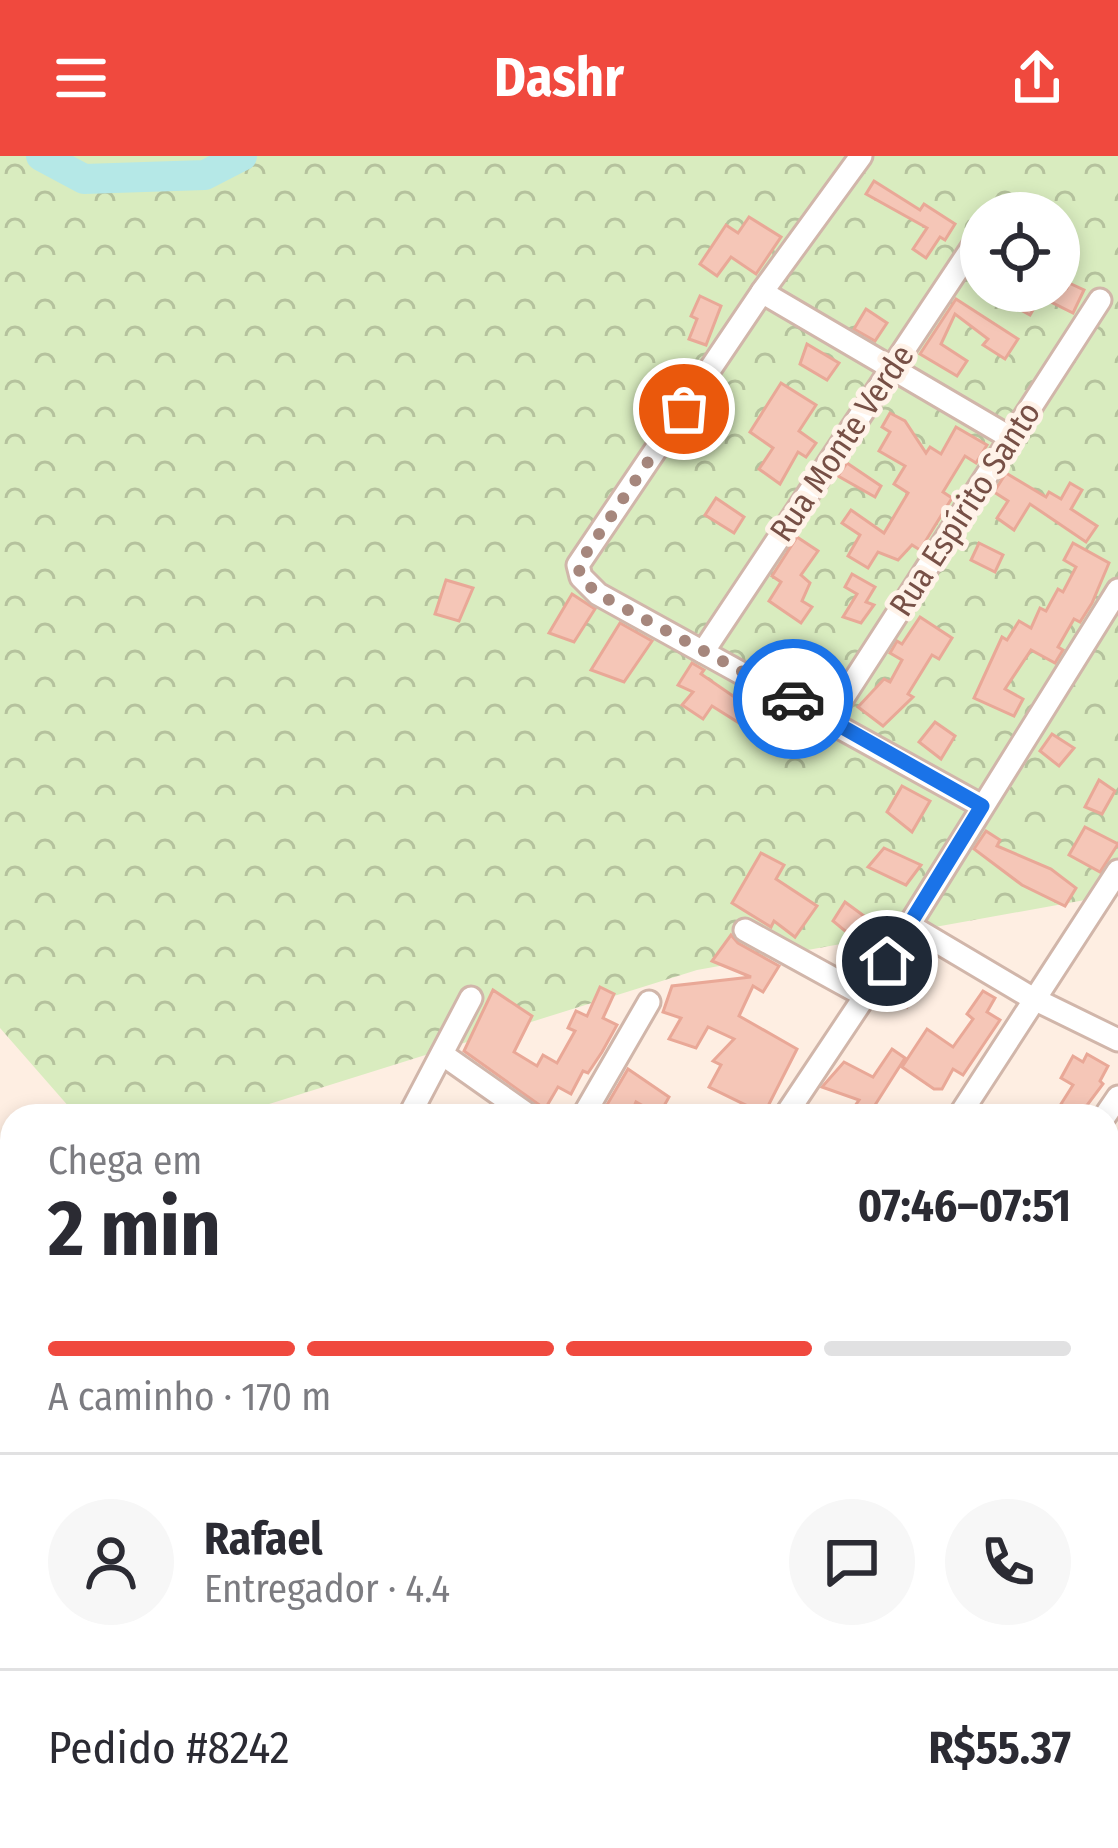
<!DOCTYPE html>
<html lang="pt">
<meta charset="utf-8">
<style>
body{margin:0;font-family:"Fira Sans Condensed",sans-serif;background:#f7f7f7;color:#2b2b33;height:100vh;display:flex;flex-direction:column;font-size:45px;white-space:nowrap}
*{box-sizing:border-box;margin:0}
p{font-size:39px;color:#7c7c81}
.icon{flex:none;width:66px;height:66px;fill:none;stroke:currentColor;stroke-width:2;stroke-linecap:round;stroke-linejoin:round}
.map{position:relative;flex:1;overflow:hidden}
.details{position:absolute;left:0px;top:948px;width:1119px;height:744px;display:flex;flex-direction:column;background:#fff;border-radius:36px 36px 0 0;box-shadow:0 6px 18px #0003}
.details>*{flex:none}
.buttons{position:absolute;left:960px;top:36px;display:grid;gap:24px}
.buttons a{display:grid;place-items:center;width:120px;height:120px;border-radius:50%;background:#fff;box-shadow:0 6px 18px #0003;font-size:60px}
.pin{position:absolute;display:grid;place-items:center;width:102px;height:102px;color:#fff;margin:-51px;border:6px solid #fff;border-radius:50%;box-shadow:0 3px 12px #0007}
.courier{position:absolute;display:grid;place-items:center;width:120px;height:120px;margin:-60px;border:9px solid #1a73e8;border-radius:50%;background:#fff;color:#222;box-shadow:0 3px 15px #0007}
.summary em{font-style:normal;font-weight:700}
.summary div{display:flex;flex-direction:column-reverse}
.summary{display:flex;align-items:center;justify-content:space-between;height:204px;padding:0 48px}
h1{font-size:78px;font-weight:700;line-height:90px}
.bar{display:grid;grid-template-columns:repeat(4,1fr);gap:18px 12px;align-content:center;height:144px;padding:0 48px}
.bar i{height:15px;border-radius:9px;background:#e1e1e2}
.bar .on{background:#f0493e}
.bar p{grid-column:span 4}
.line{display:flex;align-items:center;gap:30px;padding:0 48px;border-top:3px solid #e1e1e2}
.line div{flex:1}
.round{display:grid;place-items:center;flex:none;width:126px;height:126px;border-radius:63px;background:#f7f7f7}
header{display:flex;justify-content:space-between;align-items:center;height:156px;padding:0 48px;background:#f0493e;color:#fff;font-size:54px;font-weight:700}
.map>svg:first-child{display:block}
.forest{fill:url(#forest-crowns);fill-rule:evenodd}
.cemetery{fill:url(#cemetery-stones)}
.lines{fill:none;stroke-linecap:round;stroke-linejoin:round}
.river{stroke:#b5e8e7;stroke-width:30}
.building{fill:#f5c6b7;stroke:#e9a897;stroke-width:3}
.minor-casing{stroke:#d1b6aa;stroke-width:27}
.minor{stroke:#fff;stroke-width:21}
.done{stroke:#a6877d;stroke-width:12;stroke-dasharray:0 21.6}
.route{stroke:#1a73e8;stroke-width:15}
.labels{text-anchor:middle;dominant-baseline:central;stroke-width:10;stroke-linejoin:round;paint-order:stroke}
.street-label{font-size:33px;fill:#775046;stroke:#fff3e9}
</style>
<header><svg class="icon" aria-label="menu" viewBox="0 0 24 24"><path d="M4 6h16M4 12h16M4 18h16"/></svg>Dashr<svg class="icon" aria-label="share" viewBox="0 0 24 24"><path d="M12 15V3M7 8l5-5 5 5M5 13v7h14v-7"/></svg></header>
<div class="map">
<svg width="1118" height="1692" viewBox="0 0 1118 1692">
<defs>
<pattern id="forest-crowns" width="20" height="18" patternUnits="userSpaceOnUse" patternTransform="scale(3)"><rect width="20" height="18" fill="#d9ecbf"/><path d="M2 6a3 3 0 1 1 6 0M12 15a3 3 0 1 1 6 0" fill="none" stroke="#b5c29d"/></pattern>
<pattern id="cemetery-stones" width="16" height="16" patternUnits="userSpaceOnUse" patternTransform="scale(3)"><rect width="16" height="16" fill="#d9ecbf"/><path d="M2 7V4a2 2 0 0 1 4 0v3zM10 15v-3a2 2 0 0 1 4 0v3z" fill="#b5c29d"/></pattern>
</defs>
<rect width="100%" height="100%" fill="#feeee2"/>
<path class="forest" d="M0 0H1118V738L697 814 231 960H77L0 872ZM981 57H1059V135H981Z"/>
<path class="cemetery" d="M1107 1356 1118 1359V1692H916L923 1680H1107Z"/>
<g class="lines">
<path class="river" d="M41 0 84 23 205 19 242 0"/>
</g>
<g class="building">
<path d="M874 25 920 54 924 48 955 68 945 84 940 81 926 102 913 93 927 72 866 38Z"/>
<path d="M749 61 781 81 756 118 731 101 717 120 700 108 726 69 738 77Z"/>
<path d="M1069 127 1084 134 1073 157 1047 144 1051 135H1059V128L1067 132Z"/>
<path d="M1015 135H1027L1040 142 1030 159 1008 147Z"/>
<path d="M700 140 721 150 706 189 689 183 697 163 691 160Z"/>
<path d="M956 143 1018 183 1005 203 983 189 988 183 955 158 941 188 967 205 957 220 920 198Z"/>
<path d="M866 153 887 167 875 185 854 173Z"/>
<path d="M807 188 839 207 827 224 800 208Z"/>
<path d="M781 227 816 249 799 275 816 287 806 301 798 296 780 328 759 313 773 292 750 276Z"/>
<path d="M890 257 905 265 926 297 930 291 941 298 956 271 987 289 976 307 965 300 943 336 952 342 920 394 912 389 898 404 878 396 868 412 848 400 860 379 842 367 851 354 884 377 908 337 894 328 905 310 879 295 890 276 882 271Z"/>
<path d="M847 307 881 330 875 341 838 320Z"/>
<path d="M1006 317 1046 341 1049 336 1061 343 1070 327 1082 334 1071 353 1097 370 1086 386 1030 348 1014 374 997 362 1008 345 994 336Z"/>
<path d="M716 342 744 361 734 377 705 359Z"/>
<path d="M797 381 818 395 801 419 810 427 802 445 812 451 801 467 769 445 781 426 772 420Z"/>
<path d="M979 387 1003 399 995 416 971 404Z"/>
<path d="M1073 387 1109 407 1092 447 1080 466 1074 463 1058 491 1063 494 1055 507 1031 494 1005 533 1023 543 1014 560 974 542 1002 481 1007 484 1019 465 1031 472 1040 452 1046 455 1058 433 1063 436 1076 411 1064 404Z"/>
<path d="M852 418 875 431 866 446 874 449 861 467 843 461 857 438 845 431Z"/>
<path d="M446 424 473 432 459 465 435 458Z"/>
<path d="M572 438 595 453 574 486 549 477Z"/>
<path d="M920 461 952 482 939 503 932 499 908 538 913 541 883 570 858 551 884 523 890 526 902 504 890 497 897 485 902 488Z"/>
<path d="M620 467 652 485 624 526 591 514Z"/>
<path d="M796 487 813 500 794 524 773 518Z"/>
<path d="M692 507 704 514 701 518 733 540 739 533 807 571 784 600 769 591 771 587 712 550 703 563 682 549 693 536 678 529Z"/>
<path d="M935 566 955 580 941 603 919 586Z"/>
<path d="M1052 578 1074 592 1059 610 1040 595Z"/>
<path d="M1099 624 1115 635 1102 658 1085 651Z"/>
<path d="M902 630 930 645 912 676 887 656Z"/>
<path d="M1085 671 1118 688 1100 716 1069 699Z"/>
<path d="M986 675 1000 684 997 690 1051 713 1076 732 1065 750 1022 729 974 693Z"/>
<path d="M884 692 921 709 906 729 868 711Z"/>
<path d="M761 697 784 709 776 723 817 750 795 781 774 765 771 771 732 747Z"/>
<path d="M845 746 879 771 862 789 833 765Z"/>
<path d="M731 779 738 787 779 810 763 836 753 830 739 860 797 893 764 958 709 931 721 909 713 905 734 883 708 871 696 892 669 883 681 862 663 856 672 830 751 821 712 805Z"/>
<path d="M897 817 919 829 907 851 887 834Z"/>
<path d="M600 831 614 838 603 862 617 869 602 896 588 917 583 915 571 938 558 931 545 953 464 895 493 834 532 860 514 896 537 910 543 899 557 907 575 875 568 872 576 855 587 860Z"/>
<path d="M983 835 995 842 987 856 1000 864 963 919 953 913 942 933H934L902 911 927 873 953 891 973 863 967 858Z"/>
<path d="M892 893 905 902 868 960H848L859 944 822 931 844 906 873 921Z"/>
<path d="M1087 898 1108 910 1100 925 1103 928 1079 960 1061 948 1073 929 1061 922 1073 900 1083 906Z"/>
<path d="M628 913 669 941 659 959 636 946 630 960 601 959Z"/>
<path d="M0 1226 12 1233V1378L0 1384V1294L7 1281 0 1277Z"/>
<path d="M12 1472V1639L0 1633V1497Z"/>
<path d="M63 1680H119L113 1692 91 1688 89 1692H58Z"/>
<path d="M215 1680H249L274 1692H210Z"/>
<path d="M335 1680H349L362 1688 366 1680H386L401 1688 406 1680H421L414 1692H328Z"/>
<path d="M772 1680H823L844 1692H793Z"/>
</g>
<g class="lines">
<defs>
<g id="minor">
<path d="M861 0 762 136 578 409 581 421 598 438 982 650"/>
<path d="M762 136 1011 282"/>
<path d="M703 496 981 78"/>
<path d="M830 562 1100 144"/>
<path d="M909 769 1032 842 1118 884"/>
<path d="M745 774 865 840"/>
<path d="M442 898 530 960"/>
<path d="M409 960 471 842"/>
<path d="M583 960 649 846"/>
<path d="M785 960 865 840 1118 434"/>
<path d="M959 960 1118 715"/>
<path d="M1105 960 1118 941"/>
<path d="M0 1080 12 1056"/>
<path d="M1107 1191 1118 1197"/>
<path d="M1107 1266 1118 1245"/>
<path d="M0 1417 12 1393"/>
<path d="M0 1431 12 1437"/>
<path d="M486 1680 510 1692"/>
<path d="M627 1680 639 1692"/>
<path d="M28 1692 34 1680"/>
<path d="M193 1692 199 1680"/>
<path d="M673 1692 680 1680"/>
<path d="M880 1692 886 1680"/>
</g>
</defs>
<use href="#minor" class="minor-casing"/>
<use href="#minor" class="minor"/>
</g>
<g class="lines">
<path class="done" d="M684 253 578 409 581 422 598 438 793 543"/>
<path class="route" d="M793 543 982 650 887 805"/>
</g>
<g class="labels">
<g class="street-label">
<text transform="translate(842 287) rotate(-56)">Rua Monte Verde</text>
<text transform="translate(965 353) rotate(-57)">Rua Espírito Santo</text>
</g>
</g>
</svg>
<div class="buttons">
<a><svg class="icon" aria-label="locate" viewBox="0 0 24 24"><circle cx="12" cy="12" r="6"/><path d="M12 2v4M12 18v4M2 12h4M18 12h4"/></svg></a>
</div>
<div class="pin" style="left:684px;top:253px;background:#ea580c"><svg class="icon" aria-label="bag" viewBox="0 0 24 24"><path d="M5 8h14l-1 12H6zM9 8a3 3 0 0 1 6 0"/></svg></div>
<div class="pin" style="left:887px;top:805px;background:#1f2937"><svg class="icon" aria-label="home" viewBox="0 0 24 24"><path d="M3 11l9-7 9 7M6 9v11h12V9"/></svg></div>
<div class="courier" style="left:793px;top:543px"><svg class="icon" aria-label="car" viewBox="0 0 24 24"><path d="M5 17H2v-5l4-1 3-4h7l3 4 3 1v5h-3M9 17h6M6 11h13"/><circle cx="7" cy="17" r="2"/><circle cx="17" cy="17" r="2"/></svg></div>
<section class="details">
<div class="summary"><div><h1>2 min</h1><p>Chega em</p></div><em>07:46–07:51</em></div>
<div class="bar"><i class="on"></i><i class="on"></i><i class="on"></i><i></i><p>A caminho · 170 m</p></div>
<div class="line" style="height:216px"><a class="round"><svg class="icon" aria-label="person" viewBox="0 0 24 24"><circle cx="12" cy="8" r="4"/><path d="M4 21q1-7 8-7t8 7"/></svg></a><div><b>Rafael</b><p>Entregador · 4.4</p></div><a class="round"><svg class="icon" aria-label="chat" viewBox="0 0 24 24"><path d="M4 5h16v11H9l-5 4z"/></svg></a><a class="round"><svg class="icon" aria-label="phone" viewBox="0 0 24 24"><path d="M5 4h4l2 5-3 2q2 4 5 5l2-3 5 2v4C11 20 4 13 5 4z"/></svg></a></div>
<div class="line" style="height:156px"><div>Pedido #8242</div><b>R$55.37</b></div>
</section>
</div>
